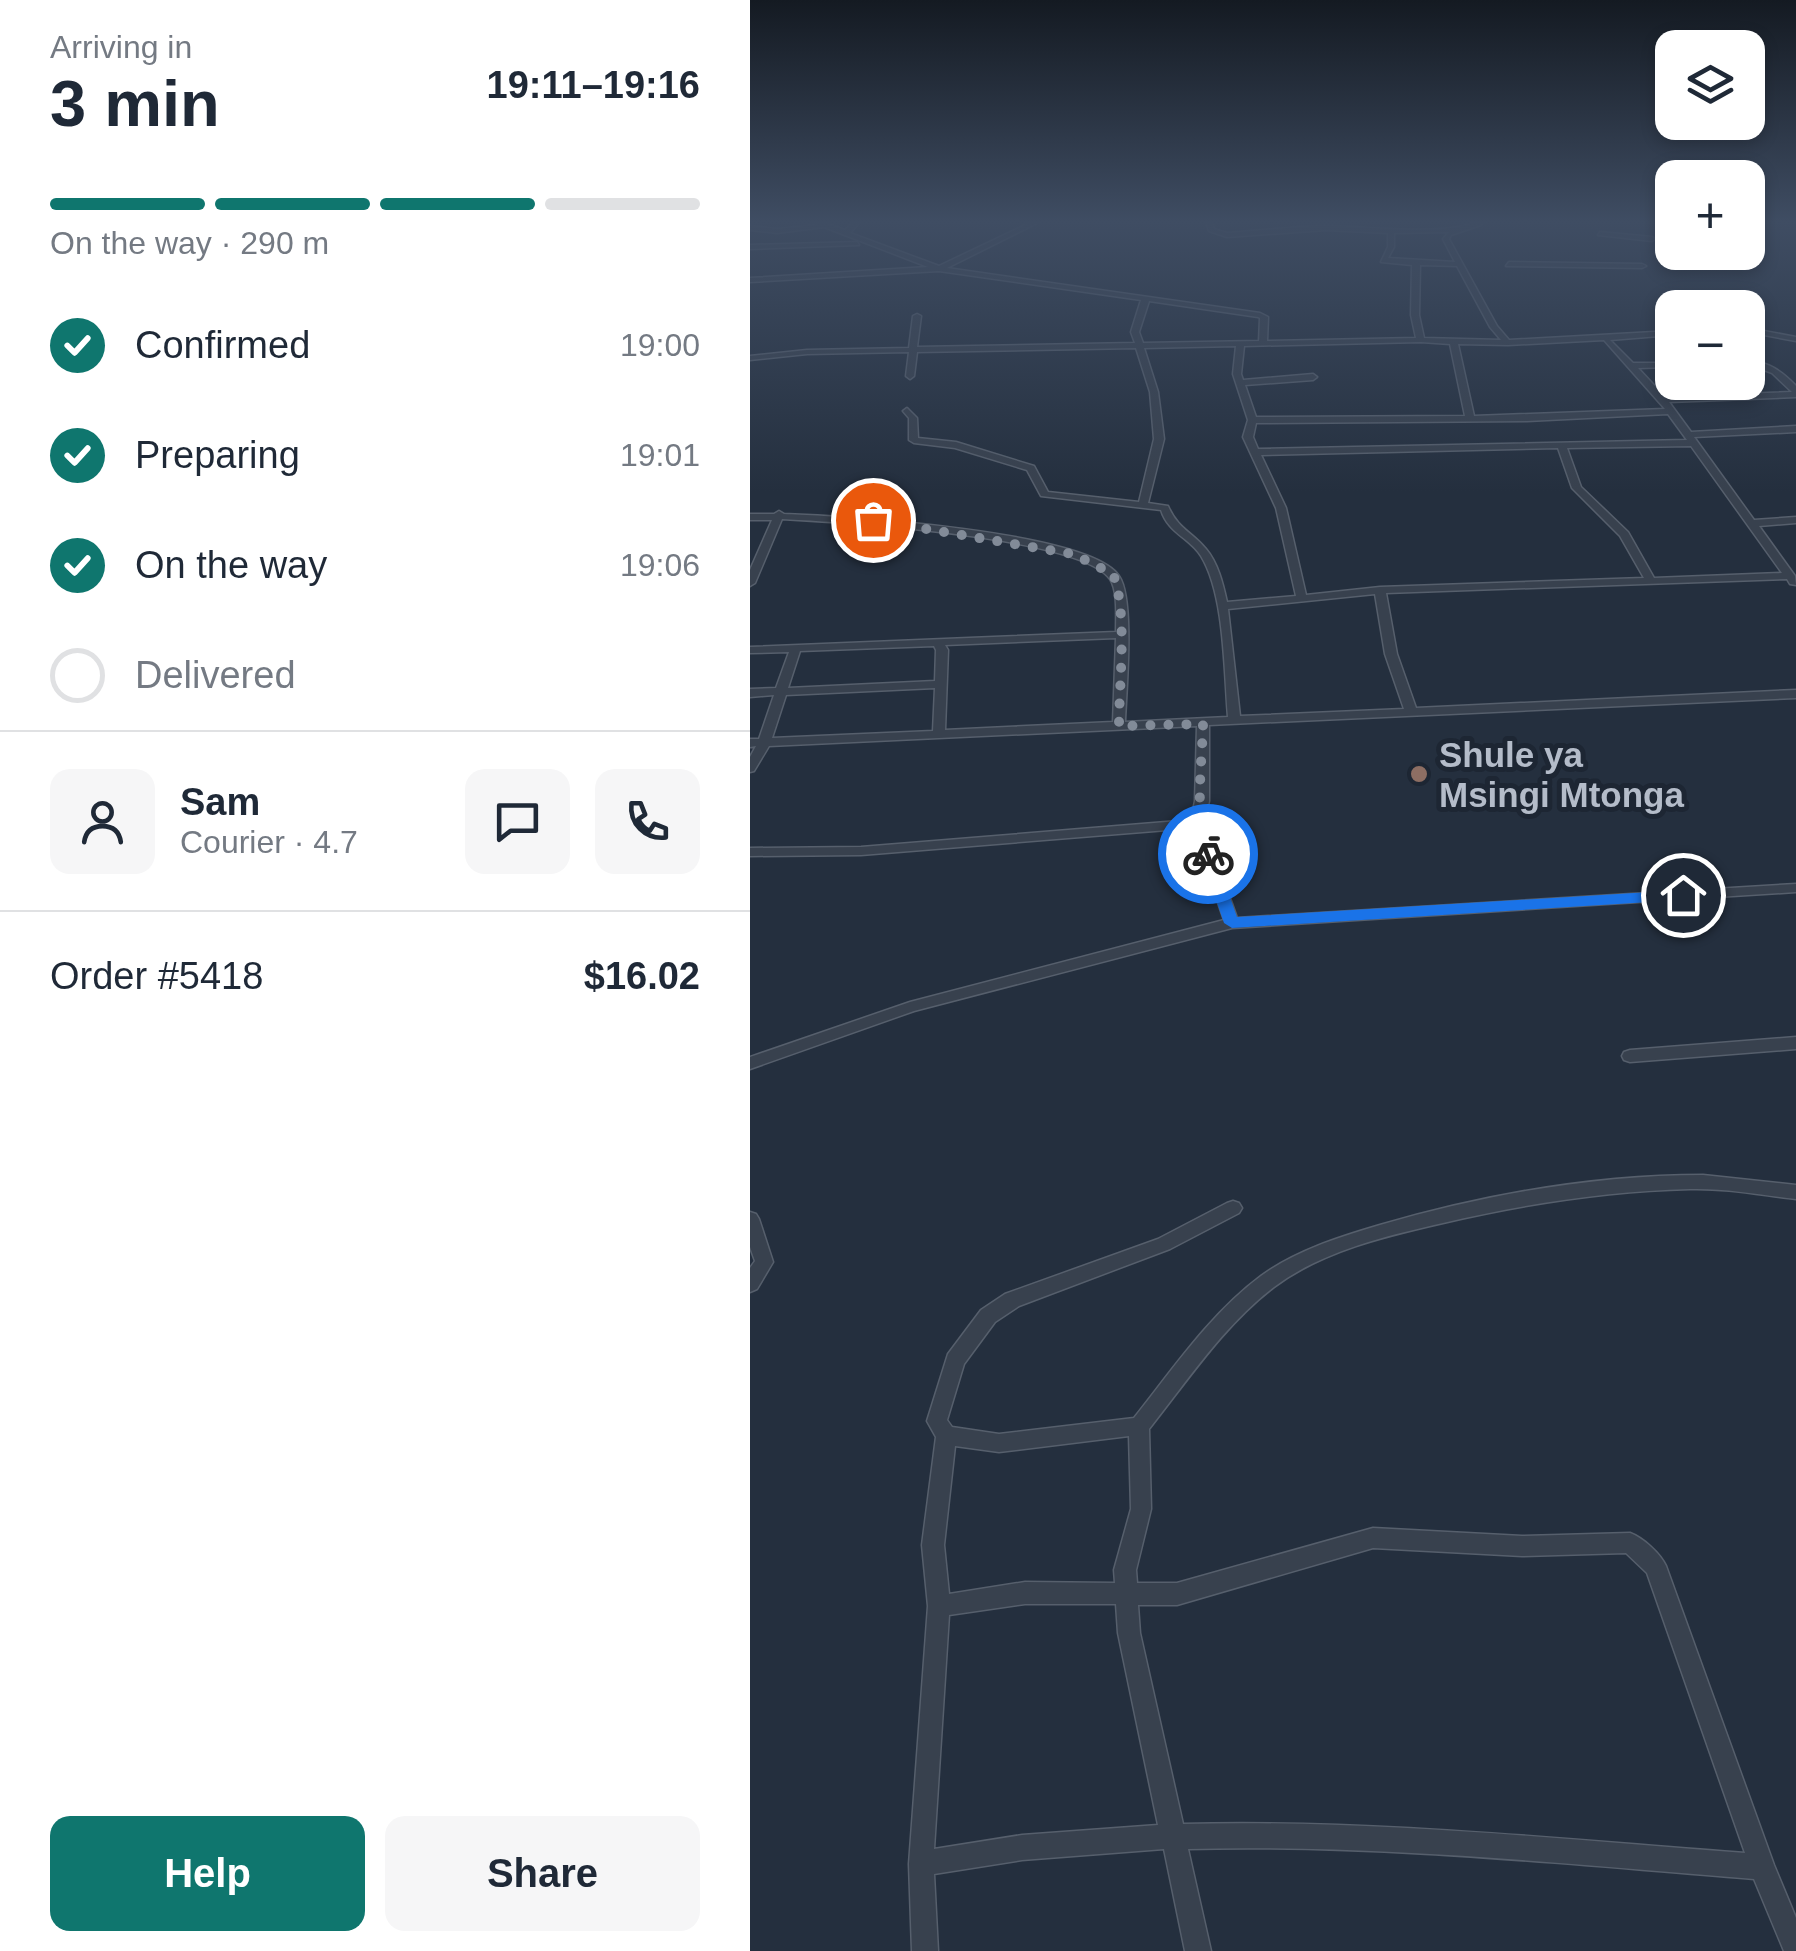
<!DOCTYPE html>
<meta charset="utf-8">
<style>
body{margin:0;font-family:Arial,sans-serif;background:#f6f6f7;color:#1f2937;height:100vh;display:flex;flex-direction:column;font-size:38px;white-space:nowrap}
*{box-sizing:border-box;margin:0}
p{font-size:32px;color:#747a83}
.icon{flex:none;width:55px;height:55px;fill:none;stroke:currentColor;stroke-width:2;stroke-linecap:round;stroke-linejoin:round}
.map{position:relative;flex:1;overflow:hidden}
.side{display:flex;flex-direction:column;background:#fff;width:750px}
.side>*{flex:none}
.buttons{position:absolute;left:905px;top:30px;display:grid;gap:20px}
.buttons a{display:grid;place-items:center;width:110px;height:110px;border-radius:20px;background:#fff;box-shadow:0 5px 15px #0003;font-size:50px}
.pin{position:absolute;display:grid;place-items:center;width:85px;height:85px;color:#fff;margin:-42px;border:5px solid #fff;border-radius:50%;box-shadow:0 2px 10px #0007}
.courier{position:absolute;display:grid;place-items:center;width:100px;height:100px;margin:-50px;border:8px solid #1a73e8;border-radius:50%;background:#fff;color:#222;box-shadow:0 2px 12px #0007}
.overview em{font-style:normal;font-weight:600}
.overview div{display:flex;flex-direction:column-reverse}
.overview{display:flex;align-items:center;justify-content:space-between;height:170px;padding:0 50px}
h1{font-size:65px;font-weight:600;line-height:75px}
.bar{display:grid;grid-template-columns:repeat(4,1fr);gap:15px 10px;align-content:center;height:120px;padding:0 50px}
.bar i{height:12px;border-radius:8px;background:#e0e1e3}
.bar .selected{background:#0f766e}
.bar p{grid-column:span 4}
.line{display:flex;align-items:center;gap:25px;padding:0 50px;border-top:2px solid #e0e1e3}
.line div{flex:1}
.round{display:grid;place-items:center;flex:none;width:105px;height:105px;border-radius:20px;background:#f6f6f7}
ol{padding:0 50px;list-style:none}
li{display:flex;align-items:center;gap:30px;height:110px}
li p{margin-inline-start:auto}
li .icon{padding:10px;border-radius:50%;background:#0f766e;color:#fff;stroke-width:4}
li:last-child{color:#747a83}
li i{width:55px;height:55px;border:5px solid #e0e1e3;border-radius:50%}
.button{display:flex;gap:20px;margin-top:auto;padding:20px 50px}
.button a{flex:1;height:115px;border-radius:20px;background:#0f766e;color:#fff;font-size:40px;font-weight:600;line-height:115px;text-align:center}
.button a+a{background:#f6f6f7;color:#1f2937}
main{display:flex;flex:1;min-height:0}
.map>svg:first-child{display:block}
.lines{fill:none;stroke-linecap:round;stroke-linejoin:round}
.street-casing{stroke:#565f6c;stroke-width:3}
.street{fill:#38414e;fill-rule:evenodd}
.route{fill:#1a73e8}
.done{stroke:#828b98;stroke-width:10;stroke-dasharray:0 18}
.education-dot{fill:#8d6e63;stroke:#1d2633;stroke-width:4}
.labels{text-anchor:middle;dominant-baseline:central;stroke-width:10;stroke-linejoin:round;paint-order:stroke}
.poi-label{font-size:35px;font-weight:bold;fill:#b4bcc9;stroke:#1d2633;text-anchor:start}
</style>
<main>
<section class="side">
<div class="overview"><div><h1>3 min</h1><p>Arriving in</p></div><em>19:11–19:16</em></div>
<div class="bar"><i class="selected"></i><i class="selected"></i><i class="selected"></i><i></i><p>On the way · 290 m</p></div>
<ol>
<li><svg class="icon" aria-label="check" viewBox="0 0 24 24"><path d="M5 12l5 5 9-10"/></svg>Confirmed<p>19:00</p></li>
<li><svg class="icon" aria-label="check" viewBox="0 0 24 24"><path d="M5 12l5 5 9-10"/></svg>Preparing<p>19:01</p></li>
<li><svg class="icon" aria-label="check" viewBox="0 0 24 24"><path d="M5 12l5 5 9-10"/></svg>On the way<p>19:06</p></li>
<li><i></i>Delivered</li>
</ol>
<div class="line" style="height:180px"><a class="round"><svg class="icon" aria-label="person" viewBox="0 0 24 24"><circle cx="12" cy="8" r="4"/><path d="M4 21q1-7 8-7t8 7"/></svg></a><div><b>Sam</b><p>Courier · 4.7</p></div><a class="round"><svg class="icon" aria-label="chat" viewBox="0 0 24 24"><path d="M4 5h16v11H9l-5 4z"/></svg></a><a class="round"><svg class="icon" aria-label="phone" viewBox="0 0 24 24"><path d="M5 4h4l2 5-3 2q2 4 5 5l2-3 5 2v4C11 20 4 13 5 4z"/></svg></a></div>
<div class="line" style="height:130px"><div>Order #5418</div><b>$16.02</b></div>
<div class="button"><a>Help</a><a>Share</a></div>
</section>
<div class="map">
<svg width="1046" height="1951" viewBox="0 0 1046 1951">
<rect width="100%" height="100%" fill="#242f3e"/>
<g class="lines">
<defs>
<g id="street">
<path d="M56 219H64L95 230 107 219H113L100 233 189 266 288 219H295L197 268 510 313 518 317 517 341 666 338 661 315 662 265 631 262 638 247V233L576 230 477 237 459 231 455 219H461L464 229 477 233C511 231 545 226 578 226 610 226 707 238 730 219H736L731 225 701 235 699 239 747 326 759 340 922 331V335L860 340 883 363H922V367L888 368 915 397 1042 392 1022 373 998 364V360C1018 362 1032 371 1046 386V397L919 402 941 432 1046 426V432L944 437 1004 520 1046 517V523L1009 526 1045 576 1046 585 1040 584 1037 579 636 593 647 654 666 708 1046 690V698L459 725V801L454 824 487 918 1046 884V892L482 928 164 1011 0 1069V1057L160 1002 474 920 442 828 111 855 0 856V848L111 847 441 820 445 801 447 726 19 746 4 771 0 772V757L6 746 0 747V739H9L24 695 0 697V689L26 688 39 652 0 653V647L366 632C366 617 368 591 360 579 330 536 88 522 32 519L5 583 0 586V570L22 520H0V514H24L29 511 34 514C92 516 340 531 369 576 385 599 376 692 375 722L478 717C474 672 475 595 451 556 440 538 418 533 411 510L291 496 277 470 205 448 164 443 159 440V418L153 411 157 408 167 418 168 438 206 442 284 466 298 492 389 502 404 439 400 392 386 348 167 352 164 376 160 379 156 376 159 352 57 354 0 360V356L57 350 159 348 163 316 167 314 171 316 167 347 385 343 381 332 391 300 189 271 0 282V278L178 267 74 227 27 233 0 230V226L27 229 67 225ZM699 232 693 239 705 262 638 258 644 247V233ZM670 265 707 266 740 327 751 340 674 338 669 315ZM399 301 508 317 510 318 509 341 393 343 389 332ZM854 340 915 409 724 416 708 344 758 345ZM671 342 700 344 715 416 506 417 495 385 563 380 567 377 563 374 493 380 491 374 494 346ZM486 346 483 374 498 420 493 437 526 508 546 596 477 602C473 584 468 563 456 549 441 531 428 529 418 506L398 503 414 439 408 392 394 348ZM918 414 937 440 508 449 503 437 506 423 777 421ZM941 446 1032 573 904 578 878 532 831 487 817 448ZM808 448 822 488 870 536 894 578 630 587 556 595 536 508 511 455ZM625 594 635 654 654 709 490 716 478 609ZM366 638 363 722 195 730 198 650 195 645ZM184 646 186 650 185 681 38 688 50 651ZM185 688 183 731 22 738 36 695Z"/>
<path d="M1002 219H1009L998 227V222Z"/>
<path d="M850 232 902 237 905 239 902 241 848 235Z"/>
<path d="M998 235 1001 237V242L998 243Z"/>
<path d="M107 242 109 245 0 249V245Z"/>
<path d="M759 262 892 264 896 266 892 268 756 266Z"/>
<path d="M998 328 1046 337V341L998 332Z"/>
<path d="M1046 1037V1049L880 1062 874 1060 872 1056 874 1052 880 1050Z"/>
<path d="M953 1175 1046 1185V1199C1011 1195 976 1188 940 1189 858 1191 774 1204 693 1223 636 1236 572 1251 524 1287 474 1325 438 1380 399 1429L401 1509 386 1570 387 1583H427L623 1528 772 1536 880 1533C893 1538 910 1553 916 1566L1024 1865 1046 1918V1951H1034L1004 1879C816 1864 627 1844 438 1849L461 1951H435L414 1849 272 1860 184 1874 188 1951H162L159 1864 178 1606 172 1545 186 1437 177 1421 198 1354 231 1310 255 1294 408 1239 477 1203 483 1201 489 1203 492 1208 489 1213 420 1249 269 1306 245 1322 214 1364 197 1420 202 1427 249 1434 384 1418C423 1369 460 1314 511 1276 545 1251 589 1237 630 1225 733 1195 845 1175 953 1175ZM379 1436 381 1509 364 1570 365 1583 275 1582 199 1594 194 1545 205 1446 249 1452ZM623 1548 772 1556 876 1553 897 1573 995 1853C808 1839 620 1819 433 1824L390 1633 388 1605H427ZM275 1604H366L368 1633 408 1825 272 1835 184 1849 199 1615Z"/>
<path d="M0 1212 6 1214 9 1219 23 1262 7 1289 0 1292V1268L5 1261 0 1247Z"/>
</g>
</defs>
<use href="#street" class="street-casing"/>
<use href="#street" class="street"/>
</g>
<linearGradient id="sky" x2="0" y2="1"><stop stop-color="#141a22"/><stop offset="0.45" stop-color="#3f4d63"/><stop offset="1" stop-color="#3f4d63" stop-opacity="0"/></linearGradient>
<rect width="1046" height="492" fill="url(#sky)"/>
<path class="route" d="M458 850 465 854 487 917 933 890 941 895 933 900 482 928 474 923 450 854Z"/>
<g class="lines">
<path class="done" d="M123 520 323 554 363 574C378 612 369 682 369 726L453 724C452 767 444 814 458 854"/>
</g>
<circle class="education-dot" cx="669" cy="774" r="10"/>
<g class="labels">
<g class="poi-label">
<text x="689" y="754">Shule ya<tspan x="689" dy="40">Msingi Mtonga</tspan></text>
</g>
</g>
</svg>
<div class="buttons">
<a><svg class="icon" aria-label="layers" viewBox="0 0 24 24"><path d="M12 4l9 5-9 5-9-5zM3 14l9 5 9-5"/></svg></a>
<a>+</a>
<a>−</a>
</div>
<div class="pin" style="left:123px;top:520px;background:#ea580c"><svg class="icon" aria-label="bag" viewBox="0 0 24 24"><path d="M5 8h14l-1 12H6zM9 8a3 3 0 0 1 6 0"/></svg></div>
<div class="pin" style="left:933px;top:895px;background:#1f2937"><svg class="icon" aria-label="home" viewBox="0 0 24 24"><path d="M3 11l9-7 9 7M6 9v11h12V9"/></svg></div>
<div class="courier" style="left:458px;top:854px"><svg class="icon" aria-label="bike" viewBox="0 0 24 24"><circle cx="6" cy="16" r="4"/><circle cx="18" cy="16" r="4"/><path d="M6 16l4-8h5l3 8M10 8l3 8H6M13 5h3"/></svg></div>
</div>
</main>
